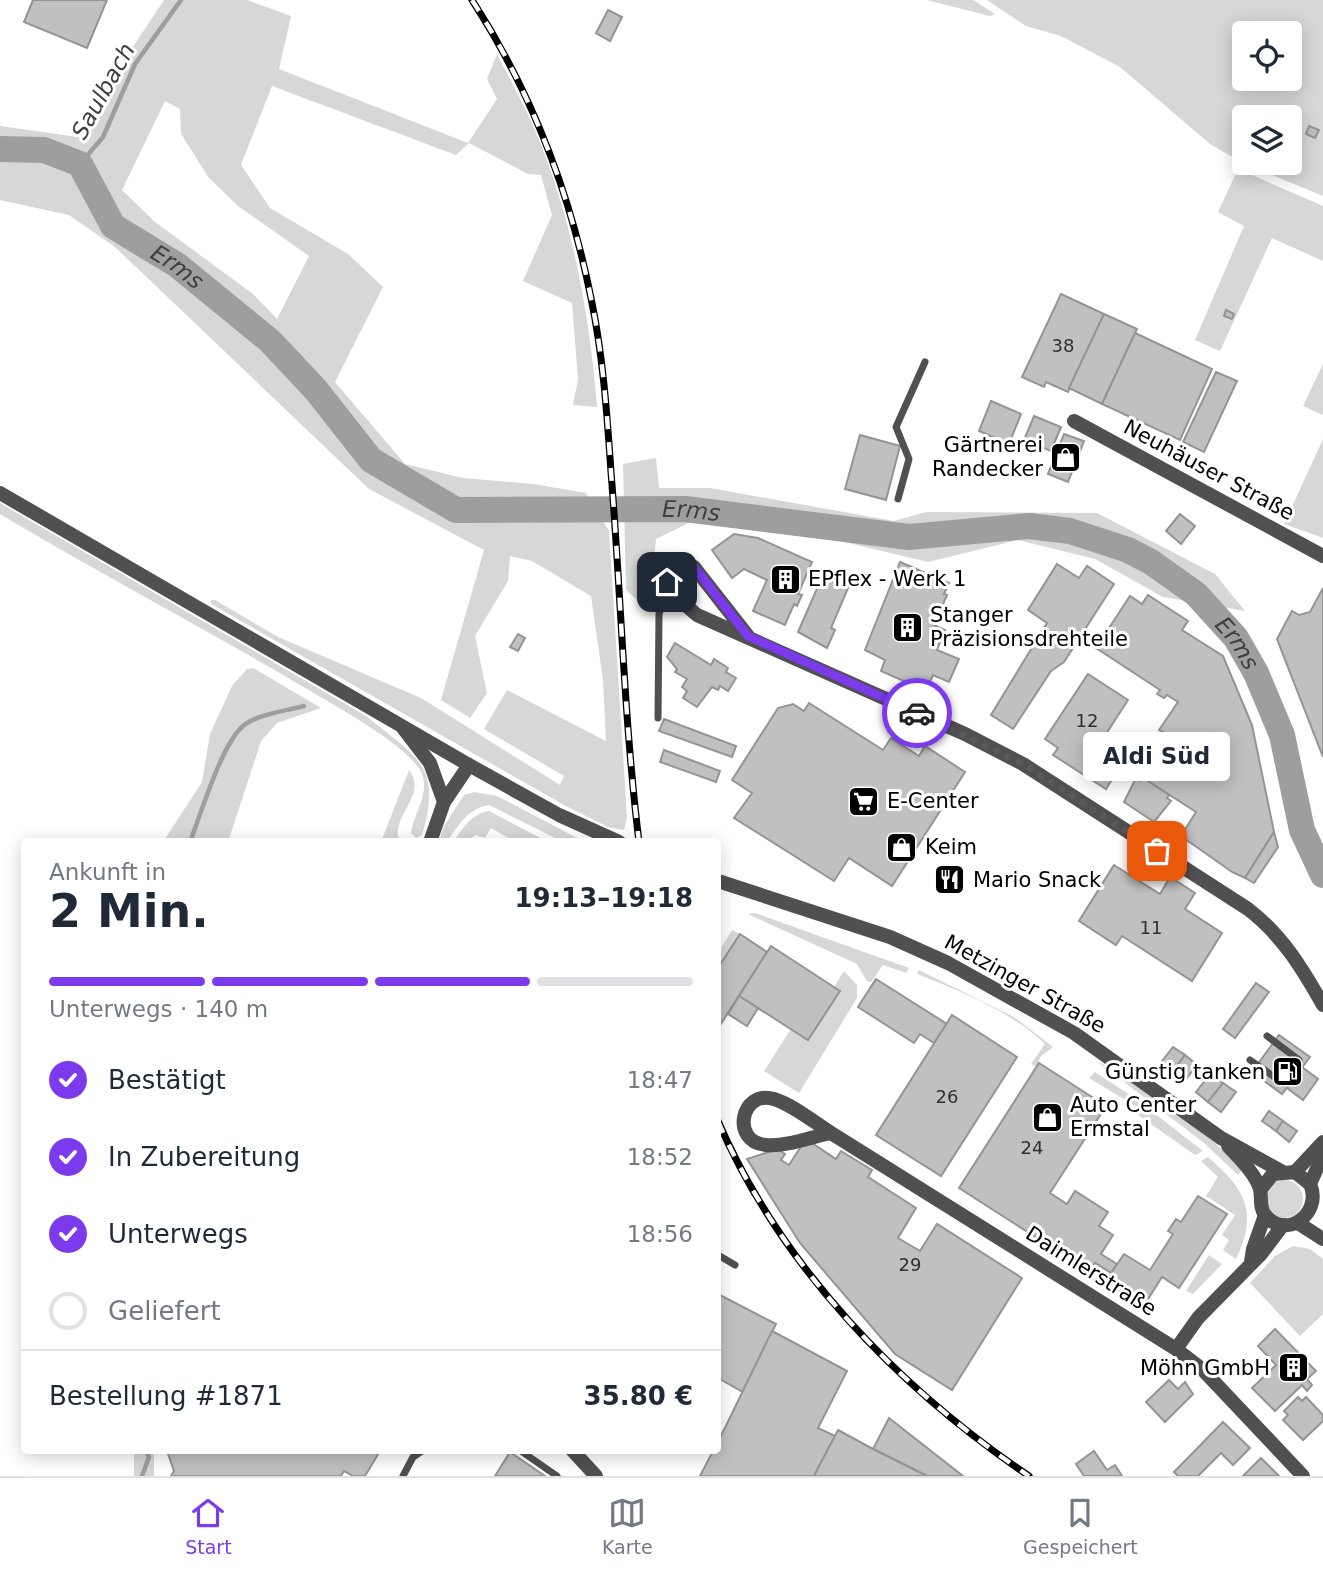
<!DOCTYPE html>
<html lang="de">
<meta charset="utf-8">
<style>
body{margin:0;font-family:"DejaVu Sans",sans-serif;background:#f6f6f7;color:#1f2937;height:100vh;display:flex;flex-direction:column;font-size:26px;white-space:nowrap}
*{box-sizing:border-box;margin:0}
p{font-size:23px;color:#747a83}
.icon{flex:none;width:38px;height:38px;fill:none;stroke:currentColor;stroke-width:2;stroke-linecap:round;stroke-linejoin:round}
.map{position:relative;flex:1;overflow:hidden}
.drawer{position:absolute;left:21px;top:838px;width:700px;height:616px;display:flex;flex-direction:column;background:#fff;border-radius:7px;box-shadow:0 4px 18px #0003}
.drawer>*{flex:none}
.controls{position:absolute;left:1232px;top:21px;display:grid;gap:14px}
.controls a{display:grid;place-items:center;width:70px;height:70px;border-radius:7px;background:#fff;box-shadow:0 4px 18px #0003;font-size:35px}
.pin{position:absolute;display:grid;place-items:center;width:60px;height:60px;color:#fff;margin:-30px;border-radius:14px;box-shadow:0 4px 10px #0006}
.courier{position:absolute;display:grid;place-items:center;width:70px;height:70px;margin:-35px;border:5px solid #7c3aed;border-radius:50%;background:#fff;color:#222;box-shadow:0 2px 9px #0007}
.bubble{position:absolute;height:49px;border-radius:7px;background:#fff;box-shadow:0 4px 18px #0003;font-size:23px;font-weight:700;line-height:49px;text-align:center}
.headline em{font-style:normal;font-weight:700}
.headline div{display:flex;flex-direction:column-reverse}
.headline{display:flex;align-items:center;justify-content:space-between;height:119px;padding:0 28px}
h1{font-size:46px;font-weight:700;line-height:52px}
.bar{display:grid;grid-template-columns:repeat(4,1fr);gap:10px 7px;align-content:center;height:84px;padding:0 28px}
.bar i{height:9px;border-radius:5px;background:#e0e1e3}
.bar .current{background:#7c3aed}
.bar p{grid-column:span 4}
.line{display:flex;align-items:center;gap:18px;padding:0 28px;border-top:2px solid #e0e1e3}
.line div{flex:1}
ol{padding:0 28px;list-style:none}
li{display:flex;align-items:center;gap:21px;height:77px}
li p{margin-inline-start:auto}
li .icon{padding:7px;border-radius:50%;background:#7c3aed;color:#fff;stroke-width:4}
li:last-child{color:#747a83}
li i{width:38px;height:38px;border:4px solid #e0e1e3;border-radius:50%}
.tab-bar{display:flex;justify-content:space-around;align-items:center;height:98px;border-top:2px solid #e0e1e3;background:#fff;font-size:19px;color:#747a83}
.tab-bar a{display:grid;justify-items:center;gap:4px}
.tab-bar .current{color:#7c3aed}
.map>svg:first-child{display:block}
.green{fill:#d7d7d7;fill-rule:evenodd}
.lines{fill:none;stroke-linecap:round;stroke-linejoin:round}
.stream{stroke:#9e9e9e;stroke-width:4.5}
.river{stroke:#9e9e9e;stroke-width:26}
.building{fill:#c0c0c0;stroke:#949494;stroke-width:2}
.service{stroke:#505050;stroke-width:7}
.minor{stroke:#505050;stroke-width:14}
.tertiary{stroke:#505050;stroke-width:14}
.rail-casing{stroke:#000;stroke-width:7}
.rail{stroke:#fff;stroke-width:4.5;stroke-dasharray:13;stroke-linecap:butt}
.done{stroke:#595959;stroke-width:7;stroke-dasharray:0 12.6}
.route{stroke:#7c3aed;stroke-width:9}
.labels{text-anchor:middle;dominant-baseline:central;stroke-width:6;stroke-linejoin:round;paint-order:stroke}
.number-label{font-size:18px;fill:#303030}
.poi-label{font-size:21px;fill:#000;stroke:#fff;text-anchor:start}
.street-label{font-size:21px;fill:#000;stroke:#fff}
.water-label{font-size:23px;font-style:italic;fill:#3f3f3f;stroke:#fff}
</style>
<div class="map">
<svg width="1323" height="1476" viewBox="0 0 1323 1476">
<rect width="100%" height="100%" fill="#fff"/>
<g class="green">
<path d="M164 0H247L291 16 279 69 468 143 497 99 487 79 497 54C513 85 531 117 543 150 575 233 590 320 597 407L573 405 578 379 572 303 523 281 552 215 541 175 528 174 469 143 456 155 272 86 241 165 270 208 348 254 383 287 335 382 405 464 463 478 534 484 586 493 609 531 627 817 624 830 608 827 564 805 211 604V600H215L278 637 421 698 560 785 564 776 484 729 507 690 606 741 603 680 591 596 532 561 510 556 508 581 475 636 487 693 470 718 441 700 484 550 369 489 115 247 69 215 0 200V126L85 138 107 86ZM165 101 180 109 181 134 209 178 238 206 309 256 277 319 253 294 155 222 122 190Z"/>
<path d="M927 0H973L995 14 990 16Z"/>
<path d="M987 0H1323V196L1241 162 1210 144 1120 67 1061 36 1026 26ZM1244 33H1290V79H1244ZM1244 117H1290V163H1244Z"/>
<path d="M1238 169 1323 206V261L1272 238 1220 351 1195 340 1244 226 1218 212Z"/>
<path d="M1323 364V415L1303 406Z"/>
<path d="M1323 439V538L1284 524Z"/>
<path d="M656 458 659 488H710L894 521 926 512 1097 513 1215 574 1245 611 1163 597 1095 559 1018 540 928 562 840 541 701 517 656 539 650 612 626 590 623 464Z"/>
<path d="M0 503 366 716C416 757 443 765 422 835L416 838 411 833C414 812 431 793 421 772 409 748 348 713 324 699 217 635 107 578 0 514Z"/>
<path d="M253 668 321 708 277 723 261 741 228 842H163L202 782 210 734 232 686 247 669Z"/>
<path d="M409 770C429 796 389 816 400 842H381Z"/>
<path d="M474 792 497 796 585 842H563L489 805C468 809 460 823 448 840L439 842 444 826 464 795Z"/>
<path d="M489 811 548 842H515L491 828 485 838 476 835 464 842H453C463 828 471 814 489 811Z"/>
<path d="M755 913 909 968 906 973 883 965 871 982 867 981 857 964 748 914Z"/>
<path d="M732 930 740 934 718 968V953Z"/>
<path d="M919 970 1014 1017 1053 1047 1041 1056 1036 1067 1031 1064 1045 1044C1011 1011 960 991 917 974Z"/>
<path d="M844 971 857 985V998L799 1093 764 1071 791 1029 808 1040 840 991 834 987Z"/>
<path d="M1098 1062C1151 1084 1203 1128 1242 1170L1238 1175 1204 1143Z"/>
<path d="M1095 1072 1136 1099 1203 1151 1195 1155 1138 1115 1140 1109 1089 1078Z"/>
<path d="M1208 1157C1245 1189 1259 1212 1236 1259L1223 1250 1229 1240 1222 1235 1235 1215 1206 1196 1218 1177 1201 1161Z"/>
<circle cx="1284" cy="1199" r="19"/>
<path d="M1293 1246 1310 1249 1323 1259V1314L1300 1336 1250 1283 1275 1256Z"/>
<path d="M1209 1255 1222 1264 1193 1294 1186 1291Z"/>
<rect x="134" y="1451" width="20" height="25"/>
</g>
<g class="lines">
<g class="stream">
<path d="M80 164 103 137 135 64 181 0"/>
<path d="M190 842C201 814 221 746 242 727 256 714 286 711 304 706"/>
<path d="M142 1476 149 1457 146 1451"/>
</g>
<path class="river" id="s1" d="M0 149 44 150 80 164 113 226 177 265 270 341 316 390 371 460 456 510 685 509 909 537 1029 526 1070 531 1128 550 1151 562 1196 594 1236 638 1256 673 1282 735 1302 830 1323 875"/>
</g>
<g class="building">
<path d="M33 0H107L87 48 24 22Z"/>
<path d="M608 10 622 17 610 41 596 33Z"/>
<path d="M1309 126 1319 130 1315 138 1306 134Z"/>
<path d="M1061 294 1104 314 1068 392 1046 382 1044 387 1022 377Z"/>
<path d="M1226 310 1234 314 1232 319 1224 316Z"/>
<path d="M1104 314 1137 329 1102 404 1069 388Z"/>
<path d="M1135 333 1212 369 1180 440 1102 404Z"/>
<path d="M1216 372 1237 381 1204 452 1183 442Z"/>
<path d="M991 401 1021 414 1009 444 979 431Z"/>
<path d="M1034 416 1061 427 1051 451 1024 440Z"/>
<path d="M1064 434 1084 441 1068 482 1048 474Z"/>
<path d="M860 435 900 446 886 500 845 489Z"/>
<path d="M1180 514 1195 526 1181 544 1166 531Z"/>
<path d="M734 534 758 538 812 562 798 594 802 595 797 606 794 604 785 625 753 611 767 580 744 569 732 578 712 550Z"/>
<path d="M900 562 949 583 944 594 947 595 934 625 945 630 937 650 959 659 949 682 933 675 926 691 881 671 885 660 865 650Z"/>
<path d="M1057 564 1079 578 1087 566 1114 584 1064 662 1051 671 1013 729 991 715 1047 623 1028 610Z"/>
<path d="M822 577 848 588 831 628 835 630 827 648 798 632Z"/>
<path d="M1323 588V757L1277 639 1292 611 1299 615 1310 612Z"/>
<path d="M1148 595 1188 621 1182 630 1223 656 1252 725 1274 832 1245 878 1232 872 1181 836 1196 812 1140 776 1167 734 1159 730 1178 702 1167 695 1164 698 1157 694 1160 690 1096 648 1130 596 1142 604Z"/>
<path d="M518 634 525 638 518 651 510 647Z"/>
<path d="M675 643 711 665 714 659 728 668 726 672 736 678 728 691 720 686 718 690 712 687 697 707 683 698 687 691 682 687 687 679 675 672 677 669 667 657Z"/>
<path d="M1088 674 1128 700 1091 757 1116 773 1106 789 1053 755 1058 748 1045 739Z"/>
<path d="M809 703 883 750 891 738 919 756 925 746 965 772 892 886 849 858 834 881 734 818 752 793 732 780 778 708 793 704 804 711Z"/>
<path d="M664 719 736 746 732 757 659 731Z"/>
<path d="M1155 736 1162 741 1140 776 1132 771Z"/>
<path d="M664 750 720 771 716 782 660 762Z"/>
<path d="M1142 777 1169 795 1167 798 1171 801 1154 822 1124 802 1136 778 1140 781Z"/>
<path d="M1274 832 1278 847 1254 883 1245 878Z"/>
<path d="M1114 865 1160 894 1170 877 1195 893 1185 909 1222 933 1192 981 1122 936 1116 945 1079 921Z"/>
<path d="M740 934 767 952 719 1027 718 968Z"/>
<path d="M771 946 840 991 808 1040 739 996Z"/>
<path d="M876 979 947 1024 934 1043 920 1034 914 1043 858 1007Z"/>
<path d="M1256 983 1269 992 1235 1038 1223 1029Z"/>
<path d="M739 996 758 1008 747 1026 728 1014Z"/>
<path d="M952 1015 1017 1057 941 1176 876 1135Z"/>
<path d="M1279 1035 1310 1057 1282 1094 1252 1072Z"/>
<path d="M1173 1047 1185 1055 1171 1074 1159 1065Z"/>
<path d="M1185 1055 1197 1065 1183 1083 1171 1074Z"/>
<path d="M1039 1063 1106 1106 1050 1193 1067 1204 1075 1191 1108 1212 1099 1226 1113 1235 1101 1254 1117 1264 1111 1273 1095 1263 1090 1272 959 1188Z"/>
<path d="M1302 1067 1318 1079 1303 1100 1287 1088Z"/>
<path d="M1211 1073 1223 1083 1208 1102 1196 1092Z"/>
<path d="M1223 1083 1236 1092 1221 1112 1208 1102Z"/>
<path d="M1269 1111 1283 1121 1276 1131 1262 1121Z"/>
<path d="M1283 1121 1297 1131 1289 1142 1276 1131Z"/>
<path d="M812 1143 836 1159 841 1151 872 1170 868 1177 916 1208 898 1238 920 1251 937 1224 1022 1278 952 1390 895 1354 800 1243 747 1159 778 1149 785 1154 781 1160 789 1165 802 1145Z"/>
<path d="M1198 1196 1227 1214 1179 1288 1162 1277 1143 1307 1105 1282 1124 1254 1150 1270 1173 1234 1168 1231 1176 1219 1181 1222Z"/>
<path d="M718 1294 776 1324 743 1392 718 1378Z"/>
<path d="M1275 1329 1316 1371 1307 1379 1312 1385 1307 1391 1302 1385 1275 1411 1252 1388 1276 1365 1258 1346Z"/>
<path d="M772 1331 847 1371 818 1428 835 1436 814 1476H700L713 1451H718V1442Z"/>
<path d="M1169 1380 1178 1389 1185 1382 1193 1394 1165 1422 1146 1402Z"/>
<path d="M1298 1397 1302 1401 1306 1397 1323 1415V1421L1303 1440 1283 1420 1288 1415 1284 1411Z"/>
<path d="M889 1418 963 1476H927L873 1449Z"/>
<path d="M1223 1422 1250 1448 1233 1465 1221 1453 1198 1476H1178L1174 1472Z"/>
<path d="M838 1430 873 1449 927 1476H814Z"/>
<path d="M167 1451H380L365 1476H353L344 1471 341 1476H171L174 1471Z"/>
<path d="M1094 1451 1107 1470 1115 1465 1122 1476H1084L1076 1464Z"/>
<path d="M510 1452 545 1476H495Z"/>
<path d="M1261 1458 1279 1476H1243Z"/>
</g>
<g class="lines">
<g class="service">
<path d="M898 499 909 459 896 427 925 362"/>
<path d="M658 718 659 614 668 591"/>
<path d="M1250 1060 1283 1083 1299 1060 1267 1036"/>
<path d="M718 1255 735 1265"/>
<path d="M521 1451 557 1476"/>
<path d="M403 1476 413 1457 422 1451"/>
</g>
<g class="minor">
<path d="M1074 421 1323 556"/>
<path d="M748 636 694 567C678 560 665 574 668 590L697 615 965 734 1023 764 1248 909C1282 935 1302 968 1323 1005"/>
<path d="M403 728 430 763 444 802"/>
<path d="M430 842 444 802 469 765"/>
<path d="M831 1133C811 1137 786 1147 766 1145 730 1142 741 1089 774 1099 793 1105 814 1122 831 1133L1176 1349 1202 1369 1303 1476"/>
<path d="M1251 1262 1253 1249 1265 1215"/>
<path d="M1176 1349 1198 1318 1261 1254 1283 1225"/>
<path d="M573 1451 596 1476"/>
</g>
<g class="tertiary">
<path d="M0 493 469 765 559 815 619 842"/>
<path d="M718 881 890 937 948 963 1074 1033 1221 1138 1281 1171"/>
<path d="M1228 1146C1238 1157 1256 1174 1260 1189 1262 1198 1259 1207 1265 1215 1286 1241 1323 1213 1310 1184L1295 1172 1273 1174 1260 1190"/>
<path d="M1295 1172 1323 1142"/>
<path d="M1310 1184 1323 1155"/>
<path d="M1298 1223 1323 1239"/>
</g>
<defs>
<g id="rail">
<path d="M472 0C531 91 570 193 591 298 603 355 607 414 611 472 621 595 624 719 639 842"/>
<path d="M718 1121C781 1267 899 1388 1029 1476"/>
</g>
</defs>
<use href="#rail" class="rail-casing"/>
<use href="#rail" class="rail"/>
</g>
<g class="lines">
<path class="done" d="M917 713 1023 764 1157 851"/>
<path class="route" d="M667 582C672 569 680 561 694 567L748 636 917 713"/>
</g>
<defs>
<symbol id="shop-square" viewBox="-11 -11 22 22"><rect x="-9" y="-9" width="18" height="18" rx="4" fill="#000" stroke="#fff"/><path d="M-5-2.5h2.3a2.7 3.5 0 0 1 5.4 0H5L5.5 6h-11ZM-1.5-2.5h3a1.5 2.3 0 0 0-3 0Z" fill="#fff"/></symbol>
<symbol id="building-square" viewBox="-11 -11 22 22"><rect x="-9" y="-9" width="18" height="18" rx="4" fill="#000" stroke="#fff"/><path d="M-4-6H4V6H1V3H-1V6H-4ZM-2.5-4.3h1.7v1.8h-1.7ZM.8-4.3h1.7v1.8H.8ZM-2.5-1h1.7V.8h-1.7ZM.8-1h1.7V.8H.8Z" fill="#fff"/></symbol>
<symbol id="supermarket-square" viewBox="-11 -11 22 22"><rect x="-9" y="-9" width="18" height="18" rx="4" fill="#000" stroke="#fff"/><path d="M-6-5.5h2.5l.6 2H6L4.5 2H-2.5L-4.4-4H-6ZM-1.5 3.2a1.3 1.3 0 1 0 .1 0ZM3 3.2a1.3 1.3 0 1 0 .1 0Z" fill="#fff"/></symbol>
<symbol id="restaurant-square" viewBox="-11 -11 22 22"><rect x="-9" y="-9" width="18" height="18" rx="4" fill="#000" stroke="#fff"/><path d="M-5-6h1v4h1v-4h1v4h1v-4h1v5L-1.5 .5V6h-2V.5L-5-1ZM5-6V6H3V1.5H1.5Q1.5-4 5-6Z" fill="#fff"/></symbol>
<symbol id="fuel-square" viewBox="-11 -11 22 22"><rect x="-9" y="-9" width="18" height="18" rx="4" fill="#000" stroke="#fff"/><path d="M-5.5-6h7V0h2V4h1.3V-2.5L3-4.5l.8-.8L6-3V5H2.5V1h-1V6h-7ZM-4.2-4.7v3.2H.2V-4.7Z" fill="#fff"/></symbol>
</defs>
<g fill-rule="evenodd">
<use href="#shop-square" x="1048" y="440" width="35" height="35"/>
<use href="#building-square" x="768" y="562" width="35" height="35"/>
<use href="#building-square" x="890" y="610" width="35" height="35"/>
<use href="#supermarket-square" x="846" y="784" width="35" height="35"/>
<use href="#shop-square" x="884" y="830" width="35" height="35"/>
<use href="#restaurant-square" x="932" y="862" width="35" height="35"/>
<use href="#fuel-square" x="1270" y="1054" width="35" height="35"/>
<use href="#shop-square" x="1030" y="1100" width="35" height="35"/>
<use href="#building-square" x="1276" y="1350" width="35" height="35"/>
</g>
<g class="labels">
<g class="number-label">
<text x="1063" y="345">38</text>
<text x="1087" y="720">12</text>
<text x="1151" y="927">11</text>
<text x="947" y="1096">26</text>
<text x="1032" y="1147">24</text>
<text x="910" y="1264">29</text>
</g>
<g class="poi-label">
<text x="1043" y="445" text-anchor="end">Gärtnerei<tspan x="1043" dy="24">Randecker</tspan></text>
<text x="808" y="579">EPflex - Werk 1</text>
<text x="930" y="615">Stanger<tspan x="930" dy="24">Präzisionsdrehteile</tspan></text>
<text x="887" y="801">E-Center</text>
<text x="925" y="847">Keim</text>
<text x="973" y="880">Mario Snack</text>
<text x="1265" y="1072" text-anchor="end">Günstig tanken</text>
<text x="1070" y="1105">Auto Center<tspan x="1070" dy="24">Ermstal</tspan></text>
<text x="1270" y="1368" text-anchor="end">Möhn GmbH</text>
</g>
<g class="street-label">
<text transform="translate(1209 470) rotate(28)">Neuhäuser Straße</text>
<text transform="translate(1025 984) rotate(29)">Metzinger Straße</text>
<text transform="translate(1091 1271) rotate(32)">Daimlerstraße</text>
</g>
<g class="water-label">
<text transform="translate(103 91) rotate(-61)">Saulbach</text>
<text stroke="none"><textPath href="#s1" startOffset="229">Erms</textPath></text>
<text stroke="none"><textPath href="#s1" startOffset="838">Erms</textPath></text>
<text stroke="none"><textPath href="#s1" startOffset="1426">Erms</textPath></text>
</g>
</g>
</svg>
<div class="controls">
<a><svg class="icon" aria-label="locate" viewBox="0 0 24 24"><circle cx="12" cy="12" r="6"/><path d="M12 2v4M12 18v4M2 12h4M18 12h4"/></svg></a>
<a><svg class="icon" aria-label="layers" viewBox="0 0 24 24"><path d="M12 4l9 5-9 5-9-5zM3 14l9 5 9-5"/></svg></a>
</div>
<div class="pin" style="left:1157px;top:851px;background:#ea580c"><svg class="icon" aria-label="bag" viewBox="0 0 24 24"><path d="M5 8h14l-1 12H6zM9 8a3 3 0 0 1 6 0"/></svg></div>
<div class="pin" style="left:667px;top:582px;background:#1f2937"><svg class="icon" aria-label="home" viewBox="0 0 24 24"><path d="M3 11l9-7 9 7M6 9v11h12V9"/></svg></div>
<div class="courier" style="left:917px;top:713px"><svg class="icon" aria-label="car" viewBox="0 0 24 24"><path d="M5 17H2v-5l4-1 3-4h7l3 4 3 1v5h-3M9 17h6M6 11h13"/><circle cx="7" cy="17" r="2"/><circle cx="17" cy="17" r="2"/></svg></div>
<div class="bubble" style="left:1083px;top:732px;width:147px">Aldi Süd</div>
<section class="drawer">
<div class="headline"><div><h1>2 Min.</h1><p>Ankunft in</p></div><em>19:13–19:18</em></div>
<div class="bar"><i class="current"></i><i class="current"></i><i class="current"></i><i></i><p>Unterwegs · 140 m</p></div>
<ol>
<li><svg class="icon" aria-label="check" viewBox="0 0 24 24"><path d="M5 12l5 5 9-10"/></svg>Bestätigt<p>18:47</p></li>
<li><svg class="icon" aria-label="check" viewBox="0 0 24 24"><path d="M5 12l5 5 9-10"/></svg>In Zubereitung<p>18:52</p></li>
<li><svg class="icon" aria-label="check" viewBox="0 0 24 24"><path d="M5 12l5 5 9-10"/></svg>Unterwegs<p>18:56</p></li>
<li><i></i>Geliefert</li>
</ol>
<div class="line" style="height:91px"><div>Bestellung #1871</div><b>35.80 €</b></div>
</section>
</div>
<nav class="tab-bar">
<a class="current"><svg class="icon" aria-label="home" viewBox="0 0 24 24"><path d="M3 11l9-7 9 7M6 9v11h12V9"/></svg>Start</a>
<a><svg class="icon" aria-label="map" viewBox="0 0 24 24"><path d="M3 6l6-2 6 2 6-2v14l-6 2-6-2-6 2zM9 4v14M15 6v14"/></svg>Karte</a>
<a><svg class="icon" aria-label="saved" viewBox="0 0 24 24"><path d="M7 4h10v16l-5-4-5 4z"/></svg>Gespeichert</a>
</nav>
